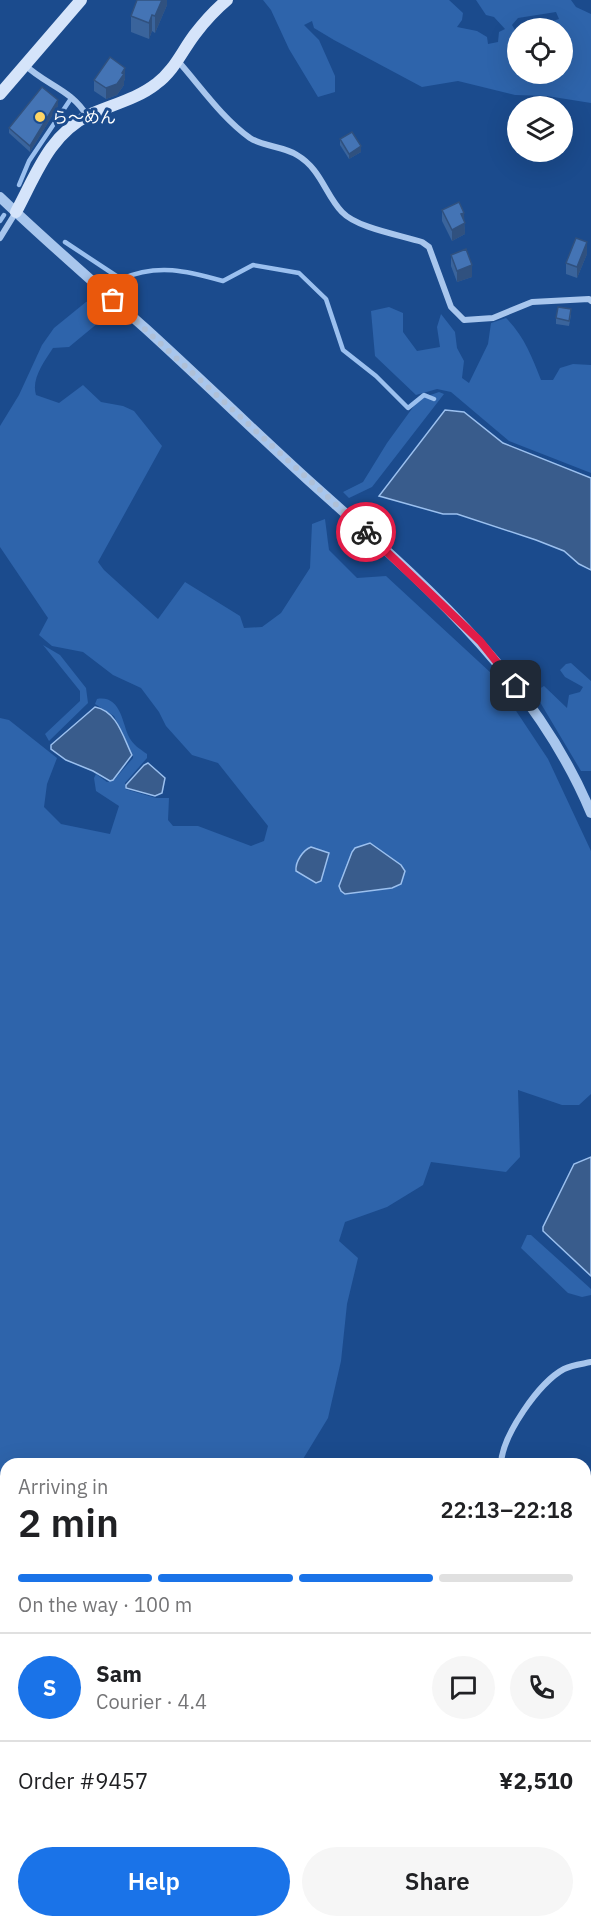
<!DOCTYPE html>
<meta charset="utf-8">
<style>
body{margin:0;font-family:"IBM Plex Sans","Noto Sans JP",sans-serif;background:#f6f6f6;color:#202124;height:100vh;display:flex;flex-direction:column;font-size:22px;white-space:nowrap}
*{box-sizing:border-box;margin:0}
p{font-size:20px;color:#757577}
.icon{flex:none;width:33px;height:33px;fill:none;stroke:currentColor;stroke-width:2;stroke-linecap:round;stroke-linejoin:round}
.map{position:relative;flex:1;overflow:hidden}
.details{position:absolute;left:0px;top:1458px;width:591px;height:470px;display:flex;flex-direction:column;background:#fff;border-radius:18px 18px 0 0;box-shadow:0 6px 24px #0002}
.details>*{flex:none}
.tools{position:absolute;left:507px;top:18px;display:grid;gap:12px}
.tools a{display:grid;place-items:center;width:66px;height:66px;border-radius:50%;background:#fff;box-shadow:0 6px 24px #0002;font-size:30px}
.pin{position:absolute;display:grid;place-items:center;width:51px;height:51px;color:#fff;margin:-26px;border-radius:12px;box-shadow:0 3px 9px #0006}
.courier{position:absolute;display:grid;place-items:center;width:60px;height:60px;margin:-30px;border:4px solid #e11d48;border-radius:50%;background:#fff;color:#222;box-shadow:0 2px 8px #0007}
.headline em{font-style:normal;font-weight:600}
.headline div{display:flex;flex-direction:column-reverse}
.headline{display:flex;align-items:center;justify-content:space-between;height:102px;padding:0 18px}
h1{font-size:39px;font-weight:600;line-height:45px}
.bar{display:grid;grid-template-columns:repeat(4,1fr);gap:9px 6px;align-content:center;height:72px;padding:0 18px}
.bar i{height:8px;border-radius:4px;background:#e0e0e0}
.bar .current{background:#1a73e8}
.bar p{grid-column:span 4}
.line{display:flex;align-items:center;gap:15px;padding:0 18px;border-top:2px solid #e0e0e0}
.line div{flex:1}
.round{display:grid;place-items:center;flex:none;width:63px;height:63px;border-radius:32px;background:#f6f6f6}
.primary-button{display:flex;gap:12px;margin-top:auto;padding:12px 18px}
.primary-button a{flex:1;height:69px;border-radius:36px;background:#1a73e8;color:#fff;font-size:24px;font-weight:600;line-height:69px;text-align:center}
.primary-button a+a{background:#f6f6f6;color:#202124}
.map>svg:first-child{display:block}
.green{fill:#2e64ab;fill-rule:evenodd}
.water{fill:#395c8c;stroke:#9bc0ef;stroke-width:1.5}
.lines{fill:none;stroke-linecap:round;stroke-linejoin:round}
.stream{stroke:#9bc0ef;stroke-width:4.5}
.minor{stroke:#a8c6ed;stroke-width:6}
.tertiary{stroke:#a8c6ed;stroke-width:10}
.secondary{stroke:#d5e4fa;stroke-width:12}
.wall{fill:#3a649c}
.shaded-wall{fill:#30517f}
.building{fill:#4474b5;stroke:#30517f;stroke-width:1.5}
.done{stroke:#afc0d7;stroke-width:6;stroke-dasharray:0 10.8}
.route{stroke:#e11d48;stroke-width:8}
.poi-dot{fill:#fed565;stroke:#1b4b8d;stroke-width:2}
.labels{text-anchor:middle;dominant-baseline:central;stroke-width:6;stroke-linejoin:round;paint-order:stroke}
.poi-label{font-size:16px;fill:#fff;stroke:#1b4b8d;text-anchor:start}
</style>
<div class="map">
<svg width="591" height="1927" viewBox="0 0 591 1927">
<rect width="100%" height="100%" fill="#1b4b8d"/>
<g class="green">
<path d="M263 0H449L463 13 462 20 457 27 477 31 487 37 488 44 498 42 499 32 505 29 494 17 486 15 476 0H571L576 7 591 14V103L547 96 515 95 458 81 422 87 334 40 314 28 312 21 304 25 319 40 335 76V92L318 97 289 49 271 10ZM556 12 559 19 547 23 543 28H562V74H518L517 33 512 25 518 18Z"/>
<path d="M94 299 106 313 104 318 69 347 53 348C44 362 31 379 36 395L59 403 83 385 101 402 123 406 134 411 162 446 98 562 104 570 158 619 185 582 240 616 244 628 262 627 281 613 310 568 312 524 325 519 329 550 357 578 386 576 491 673 548 759 591 851V1094L579 1105H562L518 1090 520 1157 506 1172 431 1162 423 1185 387 1207 345 1222 339 1241 358 1258 347 1304 341 1361 328 1418 300 1464H6V1485L0 1484V718L9 720 57 758 47 784 44 807 61 824 110 834 119 806 96 791 94 778 96 774 107 782 114 780 133 758V755L114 716 95 704 97 699C121 695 122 723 129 737 133 745 140 749 147 754V758L125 783V789L156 798H169L168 820 173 826H198L251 846 264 841 268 826 218 763 192 755 166 726 159 712 141 688 113 675 83 652 52 646 39 635 48 618 0 547V426L19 395 42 345 54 328 86 302ZM311 847 316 882 299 873 295 867 305 850Z"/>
<path d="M389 307 403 313V332L417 351 440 347 437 327 441 314 455 332 457 348 464 361 462 378 469 383 488 344 491 323 506 318C524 336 532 357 541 380H553L560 368 573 364 591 365V473L509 441 451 392 437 389 416 395 375 356 371 311Z"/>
<path d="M439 392 444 394 372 487 349 498 343 492 363 482 387 443 419 399Z"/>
<path d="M43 645 60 655 86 688 88 703 49 741 45 734 80 701V691Z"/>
<path d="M571 663 591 681V771H581L534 692 544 686 567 708 569 695 580 692 583 687 565 677 560 670 566 664Z"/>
<path d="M527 1235H531L591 1289V1295L582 1297 568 1293 521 1248Z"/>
<path d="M0 1846 6 1849V1922H50L53 1927H0Z"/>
</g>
<g class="water">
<path d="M445 410 464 412 503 443 591 478V570L579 564 564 551 536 540 457 514H443L379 496Z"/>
<path d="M95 707C117 711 123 737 132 755L113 780 110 781 93 771 66 760 51 749V745Z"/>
<path d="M148 763 165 778 162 793 155 796 126 788V785L144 765Z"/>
<path d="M370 843 401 865 405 871 401 884 392 888 345 894 341 891 339 886 352 852 355 848Z"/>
<path d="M311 847 329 853 321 881 316 883 296 871C295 862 303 850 311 847Z"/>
<path d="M591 1157V1276L543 1231V1227L574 1164Z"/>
</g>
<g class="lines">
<g class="stream">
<path d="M19 185 29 161 70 100"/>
<path d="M0 221 4 215"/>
<path d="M65 242 121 279C158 263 187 271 223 281L253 265 299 273 326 299 343 350 376 376 408 408 424 395 434 399"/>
</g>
<g class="minor">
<path d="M178 61C201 87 222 118 250 138 264 147 283 146 297 155 321 169 325 194 342 212 357 228 400 235 422 242L429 247 451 307 464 320 493 318 532 302 589 299 591 301"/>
<path d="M25 65C46 85 72 90 87 116"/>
<path d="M0 238 16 212"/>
<path d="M501 1464C502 1436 539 1382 564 1369 572 1365 582 1364 591 1362"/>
<path d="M0 1527 6 1531"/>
<path d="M585 1772 591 1776"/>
<path d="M99 1922 101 1927"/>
</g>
<path class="tertiary" d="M0 197C47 242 97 285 145 328 200 378 253 430 308 480 417 578 533 674 591 813"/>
<g class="secondary">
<path d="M0 94 81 0"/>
<path d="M16 212C36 175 49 135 89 115 111 105 137 99 156 84 174 71 182 51 195 34 205 21 215 10 227 0"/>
</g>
</g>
<g class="wall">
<path d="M167 0V5L155 33 152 31 149 39 131 32V16Z"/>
<path d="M125 79 124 81V85L117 95 106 99 94 91V80Z"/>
<path d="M58 106 30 152 9 133V128Z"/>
<path d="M340 139 361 152 349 159 340 145Z"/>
<path d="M442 210 464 221 465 234 452 241 442 221Z"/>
<path d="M587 254 577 278 566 274V263Z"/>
<path d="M451 255 472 277 457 282 451 266Z"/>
<path d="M571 315 569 326 556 324V318Z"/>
</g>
<g class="shaded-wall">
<path d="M162 0H167V5L155 33V16Z"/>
<path d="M152 15V31L149 39V23Z"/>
<path d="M125 68V79L124 81V85L117 95 106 99V88Z"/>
<path d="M58 100V106L30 152V146Z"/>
<path d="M361 146V152L349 159V154Z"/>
<path d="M464 213 465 234 452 241V230L461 214Z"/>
<path d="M587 242V254L577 278V267Z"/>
<path d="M472 265V277L457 282V271Z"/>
</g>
<g class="building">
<path d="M137 0H162L155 16 152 15 149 23 131 16Z"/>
<path d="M110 57 125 68 122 73 124 74 117 84 106 88 94 80Z"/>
<path d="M42 87 58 100 30 146 9 128Z"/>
<path d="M352 132 361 146 349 154 340 139Z"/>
<path d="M459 202 464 213 461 214 465 223 452 230 442 210Z"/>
<path d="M576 238 587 242 577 267 566 263Z"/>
<path d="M466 249 472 265 457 271 451 255Z"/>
<path d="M558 307 571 309 569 321 556 318Z"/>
</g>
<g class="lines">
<path class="done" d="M113 300 366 532"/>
<path class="route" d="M366 532 480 641 516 686"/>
</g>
<circle class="poi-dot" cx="40" cy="117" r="6"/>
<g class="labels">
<g class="poi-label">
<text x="52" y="117">ら～めん</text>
</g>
</g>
</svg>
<div class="tools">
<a><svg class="icon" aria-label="locate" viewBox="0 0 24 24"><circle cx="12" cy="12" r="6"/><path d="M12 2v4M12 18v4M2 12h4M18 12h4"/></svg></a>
<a><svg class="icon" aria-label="layers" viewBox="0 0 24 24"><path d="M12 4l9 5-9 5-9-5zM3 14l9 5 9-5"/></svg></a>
</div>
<div class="pin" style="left:113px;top:300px;background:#ea580c"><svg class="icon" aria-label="bag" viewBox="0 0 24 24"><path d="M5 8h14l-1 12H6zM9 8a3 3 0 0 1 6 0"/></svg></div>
<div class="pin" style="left:516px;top:686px;background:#1f2937"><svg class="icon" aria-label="home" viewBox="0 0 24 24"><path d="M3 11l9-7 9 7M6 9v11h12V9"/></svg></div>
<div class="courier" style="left:366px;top:532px"><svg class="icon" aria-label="bike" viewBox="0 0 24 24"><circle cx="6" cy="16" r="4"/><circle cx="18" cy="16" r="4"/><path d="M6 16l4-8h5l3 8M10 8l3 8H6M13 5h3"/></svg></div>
<section class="details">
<div class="headline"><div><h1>2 min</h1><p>Arriving in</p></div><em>22:13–22:18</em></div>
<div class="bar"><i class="current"></i><i class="current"></i><i class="current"></i><i></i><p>On the way · 100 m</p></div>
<div class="line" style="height:108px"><b class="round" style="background:#1a73e8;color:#fff">S</b><div><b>Sam</b><p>Courier · 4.4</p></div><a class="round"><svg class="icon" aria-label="chat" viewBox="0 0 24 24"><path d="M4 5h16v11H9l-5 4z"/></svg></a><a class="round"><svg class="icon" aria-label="phone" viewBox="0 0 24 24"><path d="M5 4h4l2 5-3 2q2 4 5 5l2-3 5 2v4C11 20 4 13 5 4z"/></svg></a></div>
<div class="line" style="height:78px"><div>Order #9457</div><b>¥2,510</b></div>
<div class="primary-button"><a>Help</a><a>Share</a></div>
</section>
</div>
